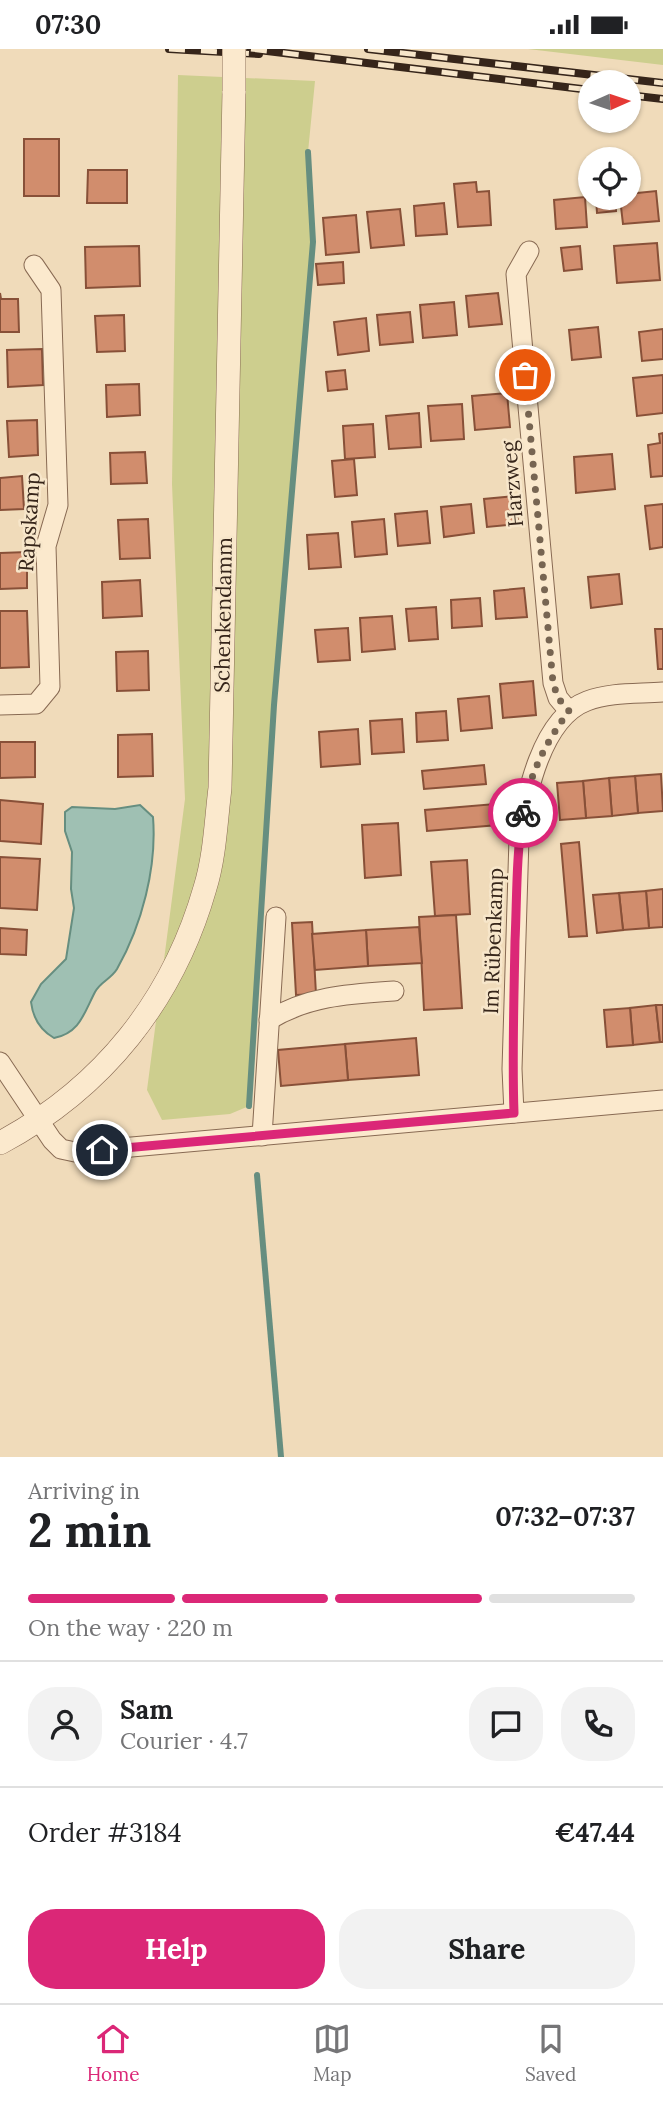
<!DOCTYPE html>
<meta charset="utf-8">
<style>
body{margin:0;font-family:Lora,serif;background:#f2f2f2;color:#202124;height:100vh;display:flex;flex-direction:column;font-size:26px;white-space:nowrap}
*{box-sizing:border-box;margin:0}
p{font-size:23px;color:#757577}
.icon{flex:none;width:38px;height:38px;fill:none;stroke:currentColor;stroke-width:2;stroke-linecap:round;stroke-linejoin:round}
.map{position:relative;height:1408px;overflow:hidden}
.panel{display:flex;flex-direction:column;background:#fff;flex:1}
.panel>*{flex:none}
.needle{width:46px;rotate:87deg}
.fabs{position:absolute;left:578px;top:21px;display:grid;gap:14px}
.fabs a{display:grid;place-items:center;width:63px;height:63px;border-radius:50%;background:#fff;box-shadow:0 2px 5px #0004;font-size:35px}
.pin{position:absolute;display:grid;place-items:center;width:60px;height:60px;color:#fff;margin:-30px;border:4px solid #fff;border-radius:50%;box-shadow:0 2px 7px #0007}
.courier{position:absolute;display:grid;place-items:center;width:70px;height:70px;margin:-35px;border:5px solid #db2777;border-radius:50%;background:#fff;color:#222;box-shadow:0 2px 9px #0007}
.overview em{font-style:normal;font-weight:700}
.overview div{display:flex;flex-direction:column-reverse}
.overview{display:flex;align-items:center;justify-content:space-between;height:119px;padding:0 28px}
h1{font-size:46px;font-weight:700;line-height:52px}
.bar{display:grid;grid-template-columns:repeat(4,1fr);gap:10px 7px;align-content:center;height:84px;padding:0 28px}
.bar i{height:9px;border-radius:5px;background:#e0e0e0}
.bar .active{background:#db2777}
.bar p{grid-column:span 4}
.line{display:flex;align-items:center;gap:18px;padding:0 28px;border-top:2px solid #e0e0e0}
.line div{flex:1}
.round{display:grid;place-items:center;flex:none;width:74px;height:74px;border-radius:28px;background:#f2f2f2}
.action{display:flex;gap:14px;margin-top:auto;padding:14px 28px}
.action a{flex:1;height:80px;border-radius:28px;background:#db2777;color:#fff;font-size:28px;font-weight:700;line-height:80px;text-align:center}
.action a+a{background:#f2f2f2;color:#202124}
.status{display:flex;justify-content:space-between;align-items:center;height:49px;padding:0 35px;background:#fff;direction:ltr}
.status svg{height:19px;fill:currentColor}
.menu{display:flex;justify-content:space-around;align-items:center;height:98px;border-top:2px solid #e0e0e0;background:#fff;font-size:19px;color:#757577}
.menu a{display:grid;justify-items:center;gap:4px}
.menu .active{color:#db2777}
.map>svg:first-child{display:block}
.green{fill:#cdce8e}
.water{fill:#9fc0b3;stroke:#668e80;stroke-width:2}
.lines{fill:none;stroke-linecap:round;stroke-linejoin:round}
.stream{stroke:#668e80;stroke-width:6}
.building{fill:#d18d6d;stroke:#885038;stroke-width:2}
.minor-casing{stroke:#886a53;stroke-width:21}
.tertiary-casing{stroke:#886a53;stroke-width:24}
.minor{stroke:#fbe9cd;stroke-width:19}
.tertiary{stroke:#fbe9cd;stroke-width:23}
.rail-casing{stroke:#36251a;stroke-width:8}
.rail{stroke:#f7e6ca;stroke-width:5;stroke-dasharray:16;stroke-linecap:butt}
.tertiary-bridge-casing{stroke:#886a53;stroke-width:24;stroke-linecap:butt}
.tertiary-bridge{stroke:#fbe9cd;stroke-width:23}
.done{stroke:#776552;stroke-width:7;stroke-dasharray:0 12.6}
.route{stroke:#db2777;stroke-width:9}
.labels{text-anchor:middle;dominant-baseline:central;stroke-width:5;stroke-linejoin:round;paint-order:stroke}
.street-label{font-size:21px;fill:#36251a;stroke:#f7e6ca}
</style>
<div class="status"><b>07:30</b><svg viewBox="0 0 49 12"><path d="M0 12V9h3v3zM5 12V6h3v6zM10 12V3h3v9zM15 12V0h3v12zM26 1h20v11H26zM47 4h2v5h-2z"/></svg></div>
<div class="map">
<svg width="663" height="1408" viewBox="0 0 663 1408">
<rect width="100%" height="100%" fill="#f0dbba"/>
<g class="green">
<path d="M528 0H663V16Z"/>
<path d="M178 26 315 32 308 103 313 193 261 844 249 1057 230 1065 162 1071 147 1041 185 750 172 435Z"/>
</g>
<path class="water" d="M140 756 153 768C157 818 142 876 117 920 111 930 100 933 95 943 84 964 80 984 54 989 40 981 33 970 31 953L41 935 66 910 74 859 71 840 72 803 65 782V763L72 758 115 760Z"/>
<g class="lines">
<g class="stream">
<path d="M249 1057 274 656 313 193 308 103"/>
<path d="M257 1126 281 1408"/>
</g>
</g>
<g class="building">
<rect x="24" y="90" width="35" height="57"/>
<path d="M88 121H127V154H87Z"/>
<path d="M476 133 477 143 489 142 491 176 458 178 454 135Z"/>
<path d="M656 142 659 172 623 175 620 149H628V145Z"/>
<path d="M585 148 587 178 556 180 554 151Z"/>
<path d="M596 149H615L616 162 597 164Z"/>
<path d="M444 154 447 185 416 187 414 157Z"/>
<path d="M400 160 404 196 371 199 367 163Z"/>
<path d="M356 166 359 203 326 206 323 169Z"/>
<path d="M657 194 660 231 617 234 614 197Z"/>
<path d="M139 197 140 237 86 239 85 198Z"/>
<path d="M580 197 582 220 564 222 561 199Z"/>
<path d="M343 213 344 234 318 236 316 215Z"/>
<path d="M0 244 1 250H18L19 283H0Z"/>
<path d="M498 244 502 275 469 278 466 247Z"/>
<path d="M454 253 457 286 423 289 420 256Z"/>
<path d="M410 263 413 293 380 296 377 266Z"/>
<path d="M124 266 125 302 97 303 95 267Z"/>
<path d="M366 269 369 302 338 306 334 273Z"/>
<path d="M598 278 601 308 572 311 569 281Z"/>
<path d="M663 280V310L642 312 639 283Z"/>
<path d="M42 300 43 336 8 338 7 301Z"/>
<path d="M345 321 347 340 328 342 326 323Z"/>
<path d="M663 326V364L637 367 633 329Z"/>
<path d="M139 335 140 366 107 368 106 336Z"/>
<path d="M507 344 510 378 475 381 472 347Z"/>
<path d="M462 355 464 390 431 392 428 357Z"/>
<path d="M419 364 421 398 389 400 386 367Z"/>
<path d="M37 371 38 406 9 408 7 372Z"/>
<path d="M373 375 375 408 345 410 343 377Z"/>
<path d="M663 384V427L651 428 648 396 660 394 659 385Z"/>
<path d="M145 403 147 434 111 435 110 404Z"/>
<path d="M612 405 615 440 576 444 574 408Z"/>
<path d="M354 410 357 446 335 448 332 412Z"/>
<path d="M22 427 24 460 0 461V429Z"/>
<path d="M516 447 518 475 487 478 484 450Z"/>
<path d="M471 455 474 484 444 488 441 458Z"/>
<path d="M663 455V498L650 500 645 457Z"/>
<path d="M427 462 430 494 398 497 395 465Z"/>
<path d="M148 470 150 509 120 510 118 471Z"/>
<path d="M384 470 387 505 355 508 352 473Z"/>
<path d="M338 484 341 518 309 520 307 486Z"/>
<path d="M27 503V539L0 540V504Z"/>
<path d="M619 525 622 555 591 559 588 528Z"/>
<path d="M140 531 142 567 103 569 102 533Z"/>
<path d="M524 539 527 568 496 570 494 542Z"/>
<path d="M480 549 482 577 452 579 451 551Z"/>
<path d="M436 558 438 590 409 592 406 560Z"/>
<path d="M0 562H27L29 618 0 619Z"/>
<path d="M392 567 395 600 362 603 360 569Z"/>
<path d="M348 579 350 611 318 613 315 581Z"/>
<path d="M655 580H663V620H658Z"/>
<path d="M148 602 149 641 117 642 116 603Z"/>
<path d="M533 632 536 666 503 669 500 635Z"/>
<path d="M489 647 492 679 461 682 458 650Z"/>
<path d="M446 662 448 691 417 693 416 664Z"/>
<path d="M402 670 404 703 372 705 370 672Z"/>
<path d="M358 680 360 715 321 718 319 683Z"/>
<path d="M152 685 153 727 118 728V686Z"/>
<path d="M0 693H35V728L0 729Z"/>
<path d="M484 716 486 735 424 740 422 722Z"/>
<path d="M661 725 663 762 638 764 635 727Z"/>
<path d="M635 727 638 764 612 767 609 729Z"/>
<path d="M609 729 612 767 586 769 583 732Z"/>
<path d="M583 732 586 769 560 771 557 734Z"/>
<path d="M0 751 43 755 41 795 0 792Z"/>
<path d="M495 755 498 776 427 782 425 761Z"/>
<path d="M398 774 401 826 365 829 362 776Z"/>
<path d="M579 793 587 887 569 888 561 795Z"/>
<path d="M0 808 40 810 37 861 0 859Z"/>
<path d="M467 811 470 865 435 867 431 813Z"/>
<path d="M663 840V878L649 879 646 842Z"/>
<path d="M646 842 649 879 623 881 619 844Z"/>
<path d="M619 844 623 881 597 884 593 846Z"/>
<path d="M456 866 462 959 424 961 419 868Z"/>
<path d="M312 873 316 945 296 946 292 874Z"/>
<path d="M419 878 422 914 368 917 366 881Z"/>
<path d="M0 879 27 881 26 906 0 905Z"/>
<path d="M366 881 368 917 315 921 312 885Z"/>
<path d="M656 956 660 993 633 996 630 959Z"/>
<path d="M656 956H663V993H660Z"/>
<path d="M630 959 633 996 607 998 604 961Z"/>
<path d="M416 989 419 1026 348 1031 345 995Z"/>
<path d="M345 995 348 1031 281 1037 278 1001Z"/>
</g>
<g class="lines">
<defs>
<g id="minor">
<path d="M529 202 516 225 553 634 558 649 569 662"/>
<path d="M0 656 36 655 50 638 46 497 58 456 51 241 34 216"/>
<path d="M269 971C308 947 349 945 394 942"/>
<path d="M0 1013 52 1091 61 1100 75 1103 663 1051"/>
<path d="M514 1064 512 1020 519 789C526 747 541 669 587 652 610 643 638 645 663 643"/>
<path d="M262 1087 276 868"/>
</g>
<path id="tertiary" d="M0 1094C103 1039 173 951 205 839 215 807 216 771 220 739L234 42"/>
</defs>
<use href="#minor" class="minor-casing"/>
<use href="#tertiary" class="tertiary-casing"/>
<use href="#minor" class="minor"/>
<use href="#tertiary" class="tertiary"/>
<defs>
<g id="rail">
<path d="M169 0 259 5"/>
<path d="M251 0 590 41"/>
<path d="M368 0 663 34"/>
<path d="M628 46 663 50"/>
</g>
</defs>
<use href="#rail" class="rail-casing"/>
<use href="#rail" class="rail"/>
<defs>
<path id="tertiary-bridge" d="M234 42V0"/>
</defs>
<use href="#tertiary-bridge" class="tertiary-bridge-casing"/>
<use href="#tertiary-bridge" class="tertiary-bridge"/>
</g>
<g class="lines">
<path class="done" d="M523 764C529 726 546 693 569 662L558 649 553 634 525 326"/>
<path class="route" d="M102 1101 514 1064C512 1007 514 949 515 892 517 850 516 806 523 764"/>
</g>
<g class="labels">
<g class="street-label">
<text transform="translate(512 435) rotate(-95)">Harzweg</text>
<text transform="translate(29 473) rotate(-86)">Rapskamp</text>
<text transform="translate(223 566) rotate(-89)">Schenkendamm</text>
<text transform="translate(493 892) rotate(-88)">Im Rübenkamp</text>
</g>
</g>
</svg>
<div class="fabs">
<a><svg class="needle" viewBox="-14 -14 28 28"><path d="M0-13l5 13h-10z" fill="#e53935"/><path d="M0 13l5-13h-10z" fill="#757577"/></svg></a>
<a><svg class="icon" aria-label="locate" viewBox="0 0 24 24"><circle cx="12" cy="12" r="6"/><path d="M12 2v4M12 18v4M2 12h4M18 12h4"/></svg></a>
</div>
<div class="pin" style="left:525px;top:326px;background:#ea580c"><svg class="icon" aria-label="bag" viewBox="0 0 24 24"><path d="M5 8h14l-1 12H6zM9 8a3 3 0 0 1 6 0"/></svg></div>
<div class="pin" style="left:102px;top:1101px;background:#1f2937"><svg class="icon" aria-label="home" viewBox="0 0 24 24"><path d="M3 11l9-7 9 7M6 9v11h12V9"/></svg></div>
<div class="courier" style="left:523px;top:764px"><svg class="icon" aria-label="bike" viewBox="0 0 24 24"><circle cx="6" cy="16" r="4"/><circle cx="18" cy="16" r="4"/><path d="M6 16l4-8h5l3 8M10 8l3 8H6M13 5h3"/></svg></div>
</div>
<section class="panel">
<div class="overview"><div><h1>2 min</h1><p>Arriving in</p></div><em>07:32–07:37</em></div>
<div class="bar"><i class="active"></i><i class="active"></i><i class="active"></i><i></i><p>On the way · 220 m</p></div>
<div class="line" style="height:126px"><a class="round"><svg class="icon" aria-label="person" viewBox="0 0 24 24"><circle cx="12" cy="8" r="4"/><path d="M4 21q1-7 8-7t8 7"/></svg></a><div><b>Sam</b><p>Courier · 4.7</p></div><a class="round"><svg class="icon" aria-label="chat" viewBox="0 0 24 24"><path d="M4 5h16v11H9l-5 4z"/></svg></a><a class="round"><svg class="icon" aria-label="phone" viewBox="0 0 24 24"><path d="M5 4h4l2 5-3 2q2 4 5 5l2-3 5 2v4C11 20 4 13 5 4z"/></svg></a></div>
<div class="line" style="height:91px"><div>Order #3184</div><b>€47.44</b></div>
<div class="action"><a>Help</a><a>Share</a></div>
</section>
<nav class="menu">
<a class="active"><svg class="icon" aria-label="home" viewBox="0 0 24 24"><path d="M3 11l9-7 9 7M6 9v11h12V9"/></svg>Home</a>
<a><svg class="icon" aria-label="map" viewBox="0 0 24 24"><path d="M3 6l6-2 6 2 6-2v14l-6 2-6-2-6 2zM9 4v14M15 6v14"/></svg>Map</a>
<a><svg class="icon" aria-label="saved" viewBox="0 0 24 24"><path d="M7 4h10v16l-5-4-5 4z"/></svg>Saved</a>
</nav>
